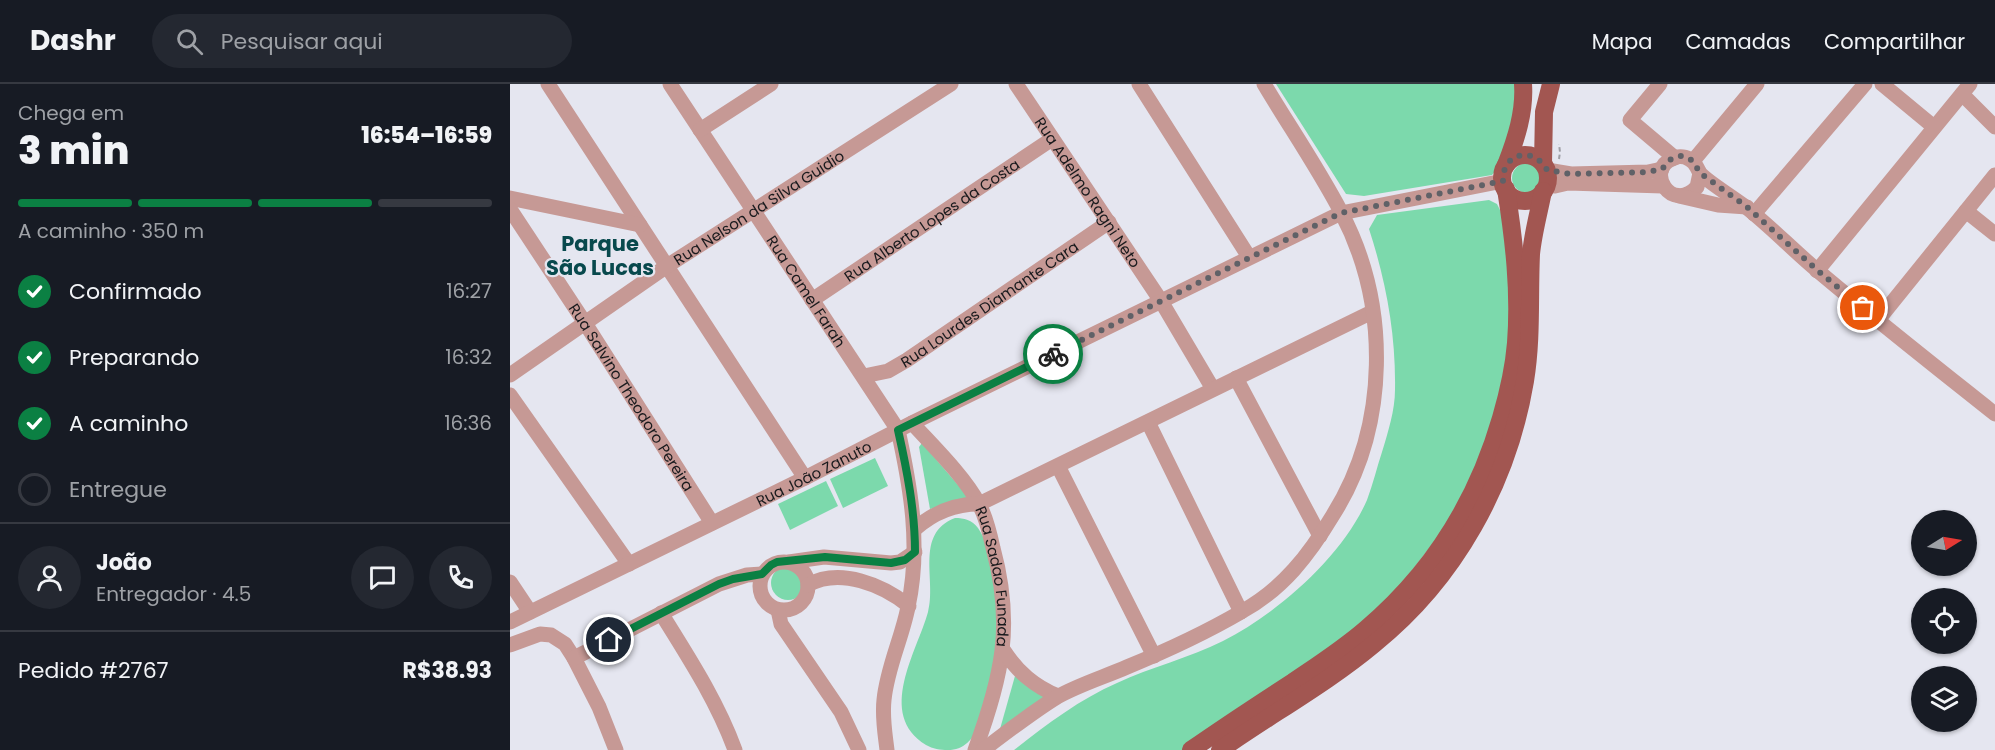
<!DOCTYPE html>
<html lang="pt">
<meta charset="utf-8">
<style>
body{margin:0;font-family:Poppins,sans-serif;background:#242831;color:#f1f3f6;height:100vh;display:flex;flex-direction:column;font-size:22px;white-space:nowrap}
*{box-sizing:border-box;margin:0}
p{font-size:20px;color:#9ea1a6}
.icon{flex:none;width:33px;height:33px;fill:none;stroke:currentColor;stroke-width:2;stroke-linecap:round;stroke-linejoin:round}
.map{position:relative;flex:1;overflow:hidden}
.sheet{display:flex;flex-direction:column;background:#171b24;width:510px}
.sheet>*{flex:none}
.needle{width:39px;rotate:79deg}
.fabs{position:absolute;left:1401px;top:426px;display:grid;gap:12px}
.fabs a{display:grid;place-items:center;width:66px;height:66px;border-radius:50%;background:#171b24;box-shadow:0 2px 4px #0004;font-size:30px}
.pin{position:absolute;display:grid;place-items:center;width:51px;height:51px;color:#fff;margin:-26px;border:3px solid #fff;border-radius:50%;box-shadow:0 2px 6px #0007}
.courier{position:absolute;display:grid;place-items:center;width:60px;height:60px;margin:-30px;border:4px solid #0b8043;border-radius:50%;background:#fff;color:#222;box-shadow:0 2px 8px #0007}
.head em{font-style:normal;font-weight:800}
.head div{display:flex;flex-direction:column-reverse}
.head{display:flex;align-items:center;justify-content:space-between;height:102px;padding:0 18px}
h1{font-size:39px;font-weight:800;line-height:45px}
.bar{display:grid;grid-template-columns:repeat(4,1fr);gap:9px 6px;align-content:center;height:72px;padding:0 18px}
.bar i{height:8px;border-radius:4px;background:#363941}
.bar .current{background:#0b8043}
.bar p{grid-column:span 4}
.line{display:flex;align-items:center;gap:15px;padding:0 18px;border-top:2px solid #363941}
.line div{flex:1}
.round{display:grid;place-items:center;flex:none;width:63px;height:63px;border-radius:32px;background:#242831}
ol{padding:0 18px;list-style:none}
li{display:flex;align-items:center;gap:18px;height:66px}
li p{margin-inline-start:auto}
li .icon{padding:6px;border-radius:50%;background:#0b8043;color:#fff;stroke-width:4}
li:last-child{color:#9ea1a6}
li i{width:33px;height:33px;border:3px solid #363941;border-radius:50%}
header{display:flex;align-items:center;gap:36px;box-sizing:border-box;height:84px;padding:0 30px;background:#171b24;border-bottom:2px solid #363941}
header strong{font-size:28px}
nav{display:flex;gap:33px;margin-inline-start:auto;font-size:21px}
.search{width:420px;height:54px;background:#242831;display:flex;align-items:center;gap:15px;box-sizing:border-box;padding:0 21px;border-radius:33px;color:#9ea1a6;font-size:22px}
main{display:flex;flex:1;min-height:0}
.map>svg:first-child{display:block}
.green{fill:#7cd9ac}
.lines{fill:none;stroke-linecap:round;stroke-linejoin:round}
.path{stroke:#9e9fa6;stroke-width:2;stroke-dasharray:4.5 3;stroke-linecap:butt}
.minor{stroke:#c69995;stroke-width:15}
.major{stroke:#a25651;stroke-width:18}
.done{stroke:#606167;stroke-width:6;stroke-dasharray:0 10.8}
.route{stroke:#0b8043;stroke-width:8}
.labels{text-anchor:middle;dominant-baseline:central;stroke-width:4.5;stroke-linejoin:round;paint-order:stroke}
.street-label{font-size:15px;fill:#191a1d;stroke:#e5e6f0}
.district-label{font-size:21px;font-weight:bold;fill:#08494d;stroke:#e5e6f0}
</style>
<header>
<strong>Dashr</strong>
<div class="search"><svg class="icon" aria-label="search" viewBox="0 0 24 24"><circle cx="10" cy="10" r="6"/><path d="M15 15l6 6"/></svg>Pesquisar aqui</div>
<nav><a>Mapa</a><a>Camadas</a><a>Compartilhar</a></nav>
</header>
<main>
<section class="sheet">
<div class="head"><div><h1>3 min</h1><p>Chega em</p></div><em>16:54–16:59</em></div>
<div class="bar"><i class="current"></i><i class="current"></i><i class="current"></i><i></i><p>A caminho · 350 m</p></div>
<ol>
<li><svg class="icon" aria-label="check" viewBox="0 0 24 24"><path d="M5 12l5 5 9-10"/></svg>Confirmado<p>16:27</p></li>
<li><svg class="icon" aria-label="check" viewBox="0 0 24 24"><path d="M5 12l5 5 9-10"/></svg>Preparando<p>16:32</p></li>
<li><svg class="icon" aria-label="check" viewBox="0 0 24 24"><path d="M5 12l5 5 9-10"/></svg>A caminho<p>16:36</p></li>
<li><i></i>Entregue</li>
</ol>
<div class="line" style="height:108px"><a class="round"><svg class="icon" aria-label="person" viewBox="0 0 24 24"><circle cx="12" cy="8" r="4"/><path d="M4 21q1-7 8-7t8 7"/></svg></a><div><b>João</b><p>Entregador · 4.5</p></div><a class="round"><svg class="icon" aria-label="chat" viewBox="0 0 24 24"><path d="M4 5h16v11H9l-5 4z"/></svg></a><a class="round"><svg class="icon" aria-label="phone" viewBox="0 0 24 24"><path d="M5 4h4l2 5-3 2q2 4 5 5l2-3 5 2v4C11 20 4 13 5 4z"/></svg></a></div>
<div class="line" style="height:78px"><div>Pedido #2767</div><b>R$38.93</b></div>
</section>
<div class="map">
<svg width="1485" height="666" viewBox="0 0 1485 666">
<rect width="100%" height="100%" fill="#e5e6f0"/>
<g class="green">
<path d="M766 0H1010L993 78 982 91 854 112 836 110Z"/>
<circle cx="1017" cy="94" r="15"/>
<path d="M979 116 987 120 996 138 1000 256 989 316 970 377 943 433 867 532 675 666H504C536 641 570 615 607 599 641 583 679 574 713 557 768 529 832 473 857 416 863 400 867 383 872 368 878 348 885 326 885 306 886 250 876 197 859 145L867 131Z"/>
<path d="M412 359 461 416 420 425 409 363Z"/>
<path d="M365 374 378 402 333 424 320 395Z"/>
<path d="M316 397 328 422 280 446 268 420Z"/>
<path d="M445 434C454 434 462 436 468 444 472 450 476 458 478 465 484 481 484 502 486 519 488 532 492 547 492 560 491 572 484 587 481 599 474 624 470 666 438 666 430 666 423 665 416 661 366 630 407 568 418 528 427 496 404 450 445 434Z"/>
<circle cx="278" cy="499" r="17"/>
<path d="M505 592 510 594 536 612 490 645Z"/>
</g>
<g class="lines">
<path class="path" d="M1049 75 1050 68 1049 60"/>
<g class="minor">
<path d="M38 0 295 394"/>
<path id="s1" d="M160 0 388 346C401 405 411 463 398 523 392 554 377 584 374 616 372 633 375 649 377 666"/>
<path id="s2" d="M506 0 651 217 703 305"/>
<path d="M629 0 739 173"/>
<path d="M1150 0 1120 36 1165 74"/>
<path d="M1372 0 1424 43"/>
<path d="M1452 10 1485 43"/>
<path d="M190 46 261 0"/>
<path d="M1183 77 1247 0"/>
<path d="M1037 86 1061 90 1138 88 1152 85"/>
<path d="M1190 89 1187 103C1161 130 1135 86 1162 75 1167 72 1174 72 1179 75 1186 78 1186 83 1190 89 1195 96 1227 116 1237 124 1262 144 1284 167 1308 187 1366 236 1426 283 1485 330"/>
<path d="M1037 101 1045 102 1058 99 1153 102"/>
<path d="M1169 112 1208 121 1237 123"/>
<path d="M0 114 130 141"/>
<path id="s3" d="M0 125 75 239 202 439"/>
<path d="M1456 127 1485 150"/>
<path d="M1244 130 1355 0"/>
<path d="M1307 187 1460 0"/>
<path id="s4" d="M302 216 542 55"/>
<path d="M1368 236 1485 91"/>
<path id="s5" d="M0 291 157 182 441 0"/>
<path id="s6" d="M354 292 378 287 397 276 599 138"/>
<path d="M726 294 810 452"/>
<path d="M0 311 119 480"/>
<path d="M638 338 731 528"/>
<path id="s7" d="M402 339C423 362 454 392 469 420 476 433 480 450 483 464 504 541 492 593 465 666"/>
<path d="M548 382 644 572"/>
<path d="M405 445C424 428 444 420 469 420L862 228"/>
<circle cx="274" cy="502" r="24"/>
<path d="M279 478 314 473 381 479 390 478 405 468"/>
<path d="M0 498 20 528"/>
<path d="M298 501C330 483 373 501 399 522"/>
<path d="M268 526 271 540 331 628 349 666"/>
<path d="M151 529C179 574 207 617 225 666"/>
<path id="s8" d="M0 538 295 394 402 339 831 129 993 97"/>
<path d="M0 561 30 550 41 551 55 560 64 574 89 623 106 666"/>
<path d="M494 567C508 588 524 602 548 612"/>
<path d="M64 574 209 500 237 491 252 490"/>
<path d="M473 666C497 648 521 629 547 613 568 601 594 593 617 583 656 567 695 549 731 528 773 505 799 471 823 431 879 342 880 221 831 128 808 84 779 42 754 0"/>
</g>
<g class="major">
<circle cx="1015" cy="94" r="23"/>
<path d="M1033 79 1034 28 1041 0"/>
<path d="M996 81C1006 55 1015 28 1013 0"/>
<path d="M681 666C714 643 749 620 783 598 808 581 833 565 856 545 922 489 967 417 991 334 998 310 1004 284 1006 259 1010 207 1004 156 996 105"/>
<path d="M710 666C761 630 816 600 864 560 945 495 998 399 1015 297 1022 255 1019 213 1021 170 1023 149 1029 128 1033 107"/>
</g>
</g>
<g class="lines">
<path class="done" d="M543 270 831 129 993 97C992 69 1023 61 1037 86L1061 90 1138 88 1152 85 1161 75 1171 72 1178 74 1183 77 1190 89 1237 123 1307 186 1353 224"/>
<path class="route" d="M99 556 209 500 223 495 252 490 261 481 267 478 315 473 381 479 395 476 405 468C405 427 397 386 388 346L543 270"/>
</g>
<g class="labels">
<g class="street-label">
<text stroke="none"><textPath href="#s2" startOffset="130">Rua Adelmo Ragni Neto</textPath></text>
<text stroke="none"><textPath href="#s5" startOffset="300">Rua Nelson da Silva Guidio</textPath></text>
<text stroke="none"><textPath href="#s4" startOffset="144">Rua Alberto Lopes da Costa</textPath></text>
<text stroke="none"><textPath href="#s1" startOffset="248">Rua Camel Farah</textPath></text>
<text stroke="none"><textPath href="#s6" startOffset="146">Rua Lourdes Diamante Cara</textPath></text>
<text stroke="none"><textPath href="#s3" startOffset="224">Rua Salvino Theodoro Pereira</textPath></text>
<text stroke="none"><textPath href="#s8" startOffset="338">Rua João Zanuto</textPath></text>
<text stroke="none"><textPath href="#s7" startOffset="180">Rua Sadao Funada</textPath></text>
</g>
<g class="district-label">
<text x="90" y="159">Parque<tspan x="90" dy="24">São Lucas</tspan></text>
</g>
</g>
</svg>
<div class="fabs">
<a><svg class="needle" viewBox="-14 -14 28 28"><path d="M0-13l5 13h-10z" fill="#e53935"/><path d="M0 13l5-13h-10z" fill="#9ea1a6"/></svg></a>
<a><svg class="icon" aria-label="locate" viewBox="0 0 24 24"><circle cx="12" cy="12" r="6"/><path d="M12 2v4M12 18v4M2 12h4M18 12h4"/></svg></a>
<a><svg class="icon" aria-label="layers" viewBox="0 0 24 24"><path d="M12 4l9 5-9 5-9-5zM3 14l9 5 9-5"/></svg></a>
</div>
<div class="pin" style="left:1353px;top:224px;background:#ea580c"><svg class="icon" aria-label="bag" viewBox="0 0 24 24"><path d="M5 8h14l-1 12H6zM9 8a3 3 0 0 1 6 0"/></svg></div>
<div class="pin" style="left:99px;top:556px;background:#1f2937"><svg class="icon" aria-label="home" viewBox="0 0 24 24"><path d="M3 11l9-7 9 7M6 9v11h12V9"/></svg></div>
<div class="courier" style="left:543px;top:270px"><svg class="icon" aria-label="bike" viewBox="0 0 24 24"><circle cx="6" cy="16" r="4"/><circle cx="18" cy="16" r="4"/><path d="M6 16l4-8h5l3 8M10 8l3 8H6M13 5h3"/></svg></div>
</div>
</main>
